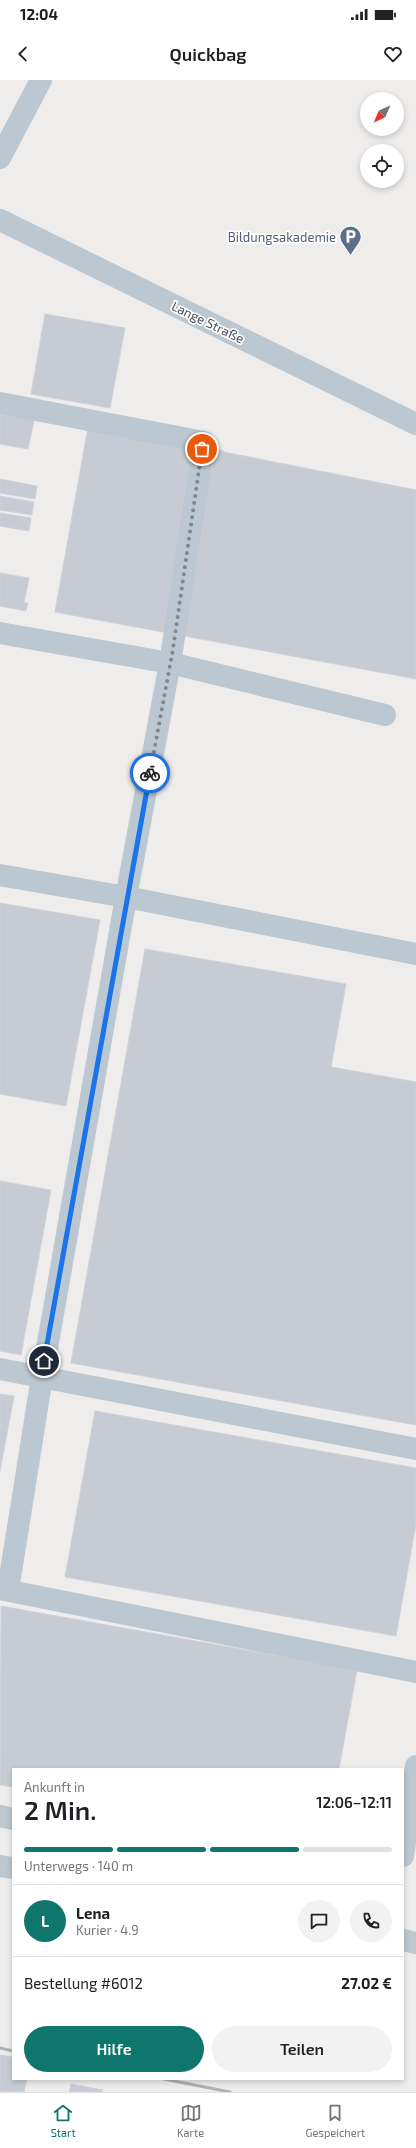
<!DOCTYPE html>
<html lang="de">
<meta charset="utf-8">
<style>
body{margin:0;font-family:"Exo 2",sans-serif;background:#f2f2f2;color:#202124;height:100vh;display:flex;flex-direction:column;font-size:15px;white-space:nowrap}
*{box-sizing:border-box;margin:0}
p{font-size:13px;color:#757577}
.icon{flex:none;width:22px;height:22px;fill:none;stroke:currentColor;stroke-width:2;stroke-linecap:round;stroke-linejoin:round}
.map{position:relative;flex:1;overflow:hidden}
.side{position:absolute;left:12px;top:1688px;width:392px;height:312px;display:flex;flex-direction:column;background:#fff;border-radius:0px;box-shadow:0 2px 6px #0003}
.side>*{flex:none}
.needle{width:26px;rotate:224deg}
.controls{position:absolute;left:360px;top:12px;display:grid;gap:8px}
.controls a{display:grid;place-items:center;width:44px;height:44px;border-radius:50%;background:#fff;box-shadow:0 2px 6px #0003;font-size:20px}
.pin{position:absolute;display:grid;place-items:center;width:34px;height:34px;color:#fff;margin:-17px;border:2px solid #fff;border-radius:50%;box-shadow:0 1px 4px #0007}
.courier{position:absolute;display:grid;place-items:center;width:40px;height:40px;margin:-20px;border:3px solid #1a73e8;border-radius:50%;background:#fff;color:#222;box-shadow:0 1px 5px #0007}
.overview em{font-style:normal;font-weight:600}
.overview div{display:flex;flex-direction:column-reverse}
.overview{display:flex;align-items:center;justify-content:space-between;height:68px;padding:0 12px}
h1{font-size:26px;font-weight:600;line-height:30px}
.bar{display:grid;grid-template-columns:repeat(4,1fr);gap:6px 4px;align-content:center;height:48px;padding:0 12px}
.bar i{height:5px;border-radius:3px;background:#e0e0e0}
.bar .current{background:#0f766e}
.bar p{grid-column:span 4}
.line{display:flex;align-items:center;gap:10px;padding:0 12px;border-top:1px solid #e0e0e0}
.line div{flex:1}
.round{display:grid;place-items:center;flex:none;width:42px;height:42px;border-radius:21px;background:#f2f2f2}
.cta{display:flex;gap:8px;margin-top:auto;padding:8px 12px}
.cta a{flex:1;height:46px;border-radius:24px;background:#0f766e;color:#fff;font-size:16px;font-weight:600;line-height:46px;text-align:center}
.cta a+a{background:#f2f2f2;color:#202124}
.status{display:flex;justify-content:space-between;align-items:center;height:28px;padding:0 20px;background:#fff;direction:ltr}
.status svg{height:11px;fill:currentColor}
header{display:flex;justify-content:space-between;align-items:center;height:52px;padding:0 12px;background:#fff;font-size:18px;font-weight:600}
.dock{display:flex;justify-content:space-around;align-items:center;height:56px;border-top:1px solid #e0e0e0;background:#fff;font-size:11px;color:#757577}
.dock a{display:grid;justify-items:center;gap:2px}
.dock .current{color:#0f766e}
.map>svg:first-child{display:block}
.building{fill:#c7cbd3;stroke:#cfd2d9}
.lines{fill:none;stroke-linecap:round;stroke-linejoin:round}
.minor{stroke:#bbc7d1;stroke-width:22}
.rail{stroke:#aeb1b8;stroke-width:3}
.done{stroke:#7f878e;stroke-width:4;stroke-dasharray:0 7.2}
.route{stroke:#1a73e8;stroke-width:5}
.labels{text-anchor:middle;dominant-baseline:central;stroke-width:3.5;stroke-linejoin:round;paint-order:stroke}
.service-label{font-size:13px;fill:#4e5e75;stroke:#fff;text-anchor:end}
.street-label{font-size:13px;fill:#43505b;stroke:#fff}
</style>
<div class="status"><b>12:04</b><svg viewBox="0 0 49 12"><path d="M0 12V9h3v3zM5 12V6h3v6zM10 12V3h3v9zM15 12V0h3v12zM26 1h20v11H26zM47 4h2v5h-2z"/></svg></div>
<header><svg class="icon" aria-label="back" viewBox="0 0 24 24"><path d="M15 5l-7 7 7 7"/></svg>Quickbag<svg class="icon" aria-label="heart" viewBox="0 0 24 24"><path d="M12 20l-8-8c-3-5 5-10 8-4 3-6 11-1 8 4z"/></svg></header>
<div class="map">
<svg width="416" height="2012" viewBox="0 0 416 2012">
<rect width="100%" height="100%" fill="#efecec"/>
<g class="building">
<path d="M45 234 125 248 110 328 31 314Z"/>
<path d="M0 334 34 340 28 369 0 364Z"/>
<path d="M88 347 224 371V372L416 410V599L55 532Z"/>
<path d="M0 399 37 406 35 419 0 413Z"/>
<path d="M0 416 34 422 32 435 0 430Z"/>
<path d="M0 433 31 438 29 451 0 446Z"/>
<path d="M0 493 29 498 24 523H28L26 531 0 526Z"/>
<path d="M0 823 100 840 66 1026 0 1014Z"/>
<path d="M145 869 346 904 331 987 416 1002V1345L71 1283Z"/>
<path d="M0 1101 51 1110 21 1275 0 1271Z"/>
<path d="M0 1314 14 1316 0 1391Z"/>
<path d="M95 1331 416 1388V1444L396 1556 65 1497Z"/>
<path d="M1 1526 357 1590 339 1689H13V1707L0 1705Z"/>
<path d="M0 1975 13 1977V1999H27L24 2012H0Z"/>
<path d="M71 2004 103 2010 102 2012H69Z"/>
</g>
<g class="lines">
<g class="minor">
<path d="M0 78 41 0"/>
<path d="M0 140 416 344"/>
<path d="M0 323 204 362 170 583 126 817 42 1297 8 1510"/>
<path d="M0 553 170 583 385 635"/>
<path d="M0 795 126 817 416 874"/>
<path d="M0 1289 416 1369"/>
<path d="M0 1509 416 1592"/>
<path d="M0 1736 13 1739"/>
<path d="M403 1776 416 1686"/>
<path d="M0 1786 13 1788"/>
<path d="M403 1860 416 1863"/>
</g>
<g class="rail">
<path d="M0 1968 13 1971"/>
<path d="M164 1999 230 2012"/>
</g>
</g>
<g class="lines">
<path class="done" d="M150 693 173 569 202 369"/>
<path class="route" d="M44 1281 150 693"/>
</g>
<defs>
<symbol id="parking-pin" viewBox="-11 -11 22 30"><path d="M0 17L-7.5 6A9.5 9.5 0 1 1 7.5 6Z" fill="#5c6f8a" stroke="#fff"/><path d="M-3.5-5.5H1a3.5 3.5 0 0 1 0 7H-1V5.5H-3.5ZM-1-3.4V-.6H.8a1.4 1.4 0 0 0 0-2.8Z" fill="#fff"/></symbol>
</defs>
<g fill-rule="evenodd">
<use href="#parking-pin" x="338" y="144" width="25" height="34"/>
</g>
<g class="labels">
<g class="service-label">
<text x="336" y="157">Bildungsakademie</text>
</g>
<g class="street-label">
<text transform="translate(208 242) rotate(26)">Lange Straße</text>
</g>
</g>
</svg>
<div class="controls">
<a><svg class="needle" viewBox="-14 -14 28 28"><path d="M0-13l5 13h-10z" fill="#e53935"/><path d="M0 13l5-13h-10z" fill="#757577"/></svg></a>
<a><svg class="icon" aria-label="locate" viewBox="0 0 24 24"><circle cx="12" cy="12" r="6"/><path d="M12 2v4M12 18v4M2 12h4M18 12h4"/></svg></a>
</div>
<div class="pin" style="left:202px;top:369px;background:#ea580c"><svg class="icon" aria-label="bag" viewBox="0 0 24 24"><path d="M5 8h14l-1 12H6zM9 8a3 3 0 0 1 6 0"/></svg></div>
<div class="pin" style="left:44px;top:1281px;background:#1f2937"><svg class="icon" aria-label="home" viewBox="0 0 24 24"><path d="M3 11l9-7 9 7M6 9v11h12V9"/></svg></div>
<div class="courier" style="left:150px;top:693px"><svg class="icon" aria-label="bike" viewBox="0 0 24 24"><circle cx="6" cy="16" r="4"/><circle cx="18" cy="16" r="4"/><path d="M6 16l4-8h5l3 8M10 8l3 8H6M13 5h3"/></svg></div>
<section class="side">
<div class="overview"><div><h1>2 Min.</h1><p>Ankunft in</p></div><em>12:06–12:11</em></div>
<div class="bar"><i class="current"></i><i class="current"></i><i class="current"></i><i></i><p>Unterwegs · 140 m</p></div>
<div class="line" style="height:72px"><b class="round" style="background:#0f766e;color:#fff">L</b><div><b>Lena</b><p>Kurier · 4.9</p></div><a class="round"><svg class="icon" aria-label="chat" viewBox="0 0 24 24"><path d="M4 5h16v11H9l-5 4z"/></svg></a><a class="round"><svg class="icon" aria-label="phone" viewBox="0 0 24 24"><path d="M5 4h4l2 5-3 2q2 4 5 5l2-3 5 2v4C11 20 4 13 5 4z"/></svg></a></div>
<div class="line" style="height:52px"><div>Bestellung #6012</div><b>27.02 €</b></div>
<div class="cta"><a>Hilfe</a><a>Teilen</a></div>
</section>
</div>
<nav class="dock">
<a class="current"><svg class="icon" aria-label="home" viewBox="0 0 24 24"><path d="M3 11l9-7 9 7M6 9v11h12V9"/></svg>Start</a>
<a><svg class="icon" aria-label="map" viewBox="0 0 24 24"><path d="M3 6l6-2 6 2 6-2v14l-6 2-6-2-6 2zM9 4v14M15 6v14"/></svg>Karte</a>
<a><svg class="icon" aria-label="saved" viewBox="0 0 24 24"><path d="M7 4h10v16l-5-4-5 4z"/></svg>Gespeichert</a>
</nav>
